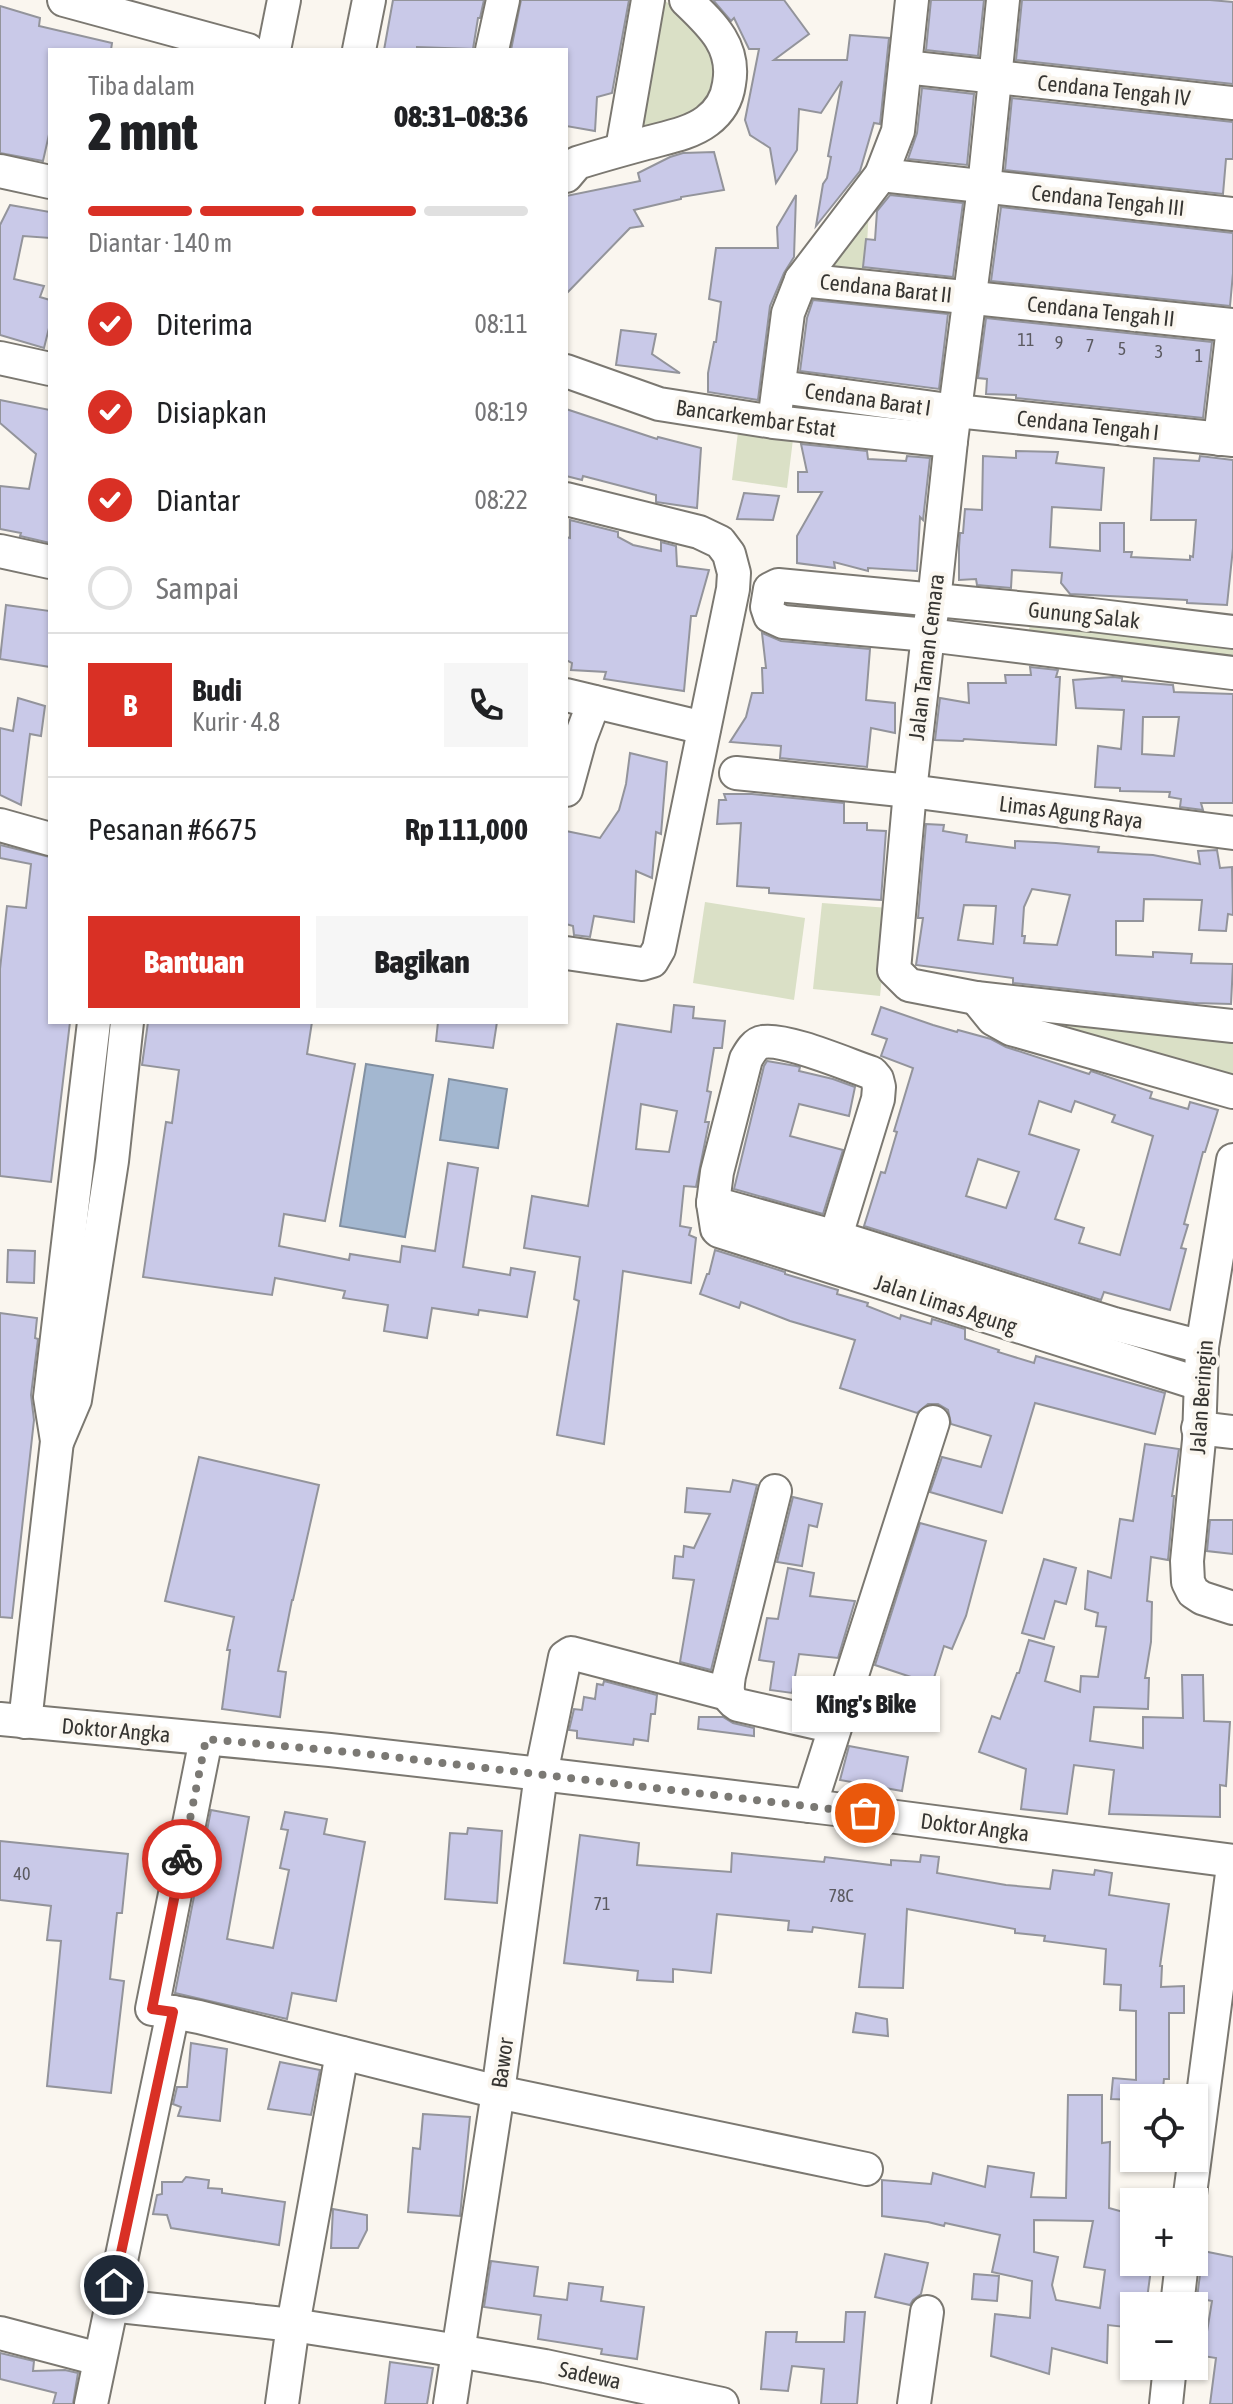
<!DOCTYPE html>
<html lang="id">
<meta charset="utf-8">
<style>
body{margin:0;font-family:"Asap Condensed",sans-serif;background:#f6f6f6;color:#202124;height:100vh;display:flex;flex-direction:column;font-size:30px;white-space:nowrap}
*{box-sizing:border-box;margin:0}
p{font-size:26px;color:#757577}
.icon{flex:none;width:44px;height:44px;fill:none;stroke:currentColor;stroke-width:2;stroke-linecap:round;stroke-linejoin:round}
.map{position:relative;flex:1;overflow:hidden}
.side{position:absolute;left:48px;top:48px;width:520px;height:976px;display:flex;flex-direction:column;background:#fff;border-radius:0px;box-shadow:0 2px 6px #0004}
.side>*{flex:none}
.buttons{position:absolute;left:1120px;top:2084px;display:grid;gap:16px}
.buttons a{display:grid;place-items:center;width:88px;height:88px;border-radius:0px;background:#fff;box-shadow:0 2px 6px #0004;font-size:40px}
.pin{position:absolute;display:grid;place-items:center;width:68px;height:68px;color:#fff;margin:-34px;border:4px solid #fff;border-radius:50%;box-shadow:0 2px 8px #0007}
.courier{position:absolute;display:grid;place-items:center;width:80px;height:80px;margin:-40px;border:6px solid #d93025;border-radius:50%;background:#fff;color:#222;box-shadow:0 2px 10px #0007}
.bubble{position:absolute;height:56px;border-radius:0px;background:#fff;box-shadow:0 2px 6px #0004;font-size:26px;font-weight:800;line-height:56px;text-align:center}
.head em{font-style:normal;font-weight:800}
.head div{display:flex;flex-direction:column-reverse}
.head{display:flex;align-items:center;justify-content:space-between;height:136px;padding:0 40px}
h1{font-size:52px;font-weight:800;line-height:60px}
.bar{display:grid;grid-template-columns:repeat(4,1fr);gap:12px 8px;align-content:center;height:96px;padding:0 40px}
.bar i{height:10px;border-radius:6px;background:#e0e0e0}
.bar .active{background:#d93025}
.bar p{grid-column:span 4}
.line{display:flex;align-items:center;gap:20px;padding:0 40px;border-top:2px solid #e0e0e0}
.line div{flex:1}
.round{display:grid;place-items:center;flex:none;width:84px;height:84px;border-radius:0px;background:#f6f6f6}
ol{padding:0 40px;list-style:none}
li{display:flex;align-items:center;gap:24px;height:88px}
li p{margin-inline-start:auto}
li .icon{padding:8px;border-radius:50%;background:#d93025;color:#fff;stroke-width:4}
li:last-child{color:#757577}
li i{width:44px;height:44px;border:4px solid #e0e0e0;border-radius:50%}
.cta{display:flex;gap:16px;margin-top:auto;padding:16px 40px}
.cta a{flex:1;height:92px;border-radius:0px;background:#d93025;color:#fff;font-size:32px;font-weight:800;line-height:92px;text-align:center}
.cta a+a{background:#f6f6f6;color:#202124}
.map>svg:first-child{display:block}
.green{fill:#dae0c6}
.water{fill:#a3b7d0;stroke:#8290a1;stroke-width:2}
.building{fill:#c9c9e8;stroke:#93949b;stroke-width:2;fill-rule:evenodd}
.lines{fill:none;stroke-linecap:round;stroke-linejoin:round}
.minor-casing{stroke:#7b7871;stroke-width:36}
.minor{stroke:#fff;stroke-width:32}
.done{stroke:#7b7974;stroke-width:8;stroke-dasharray:0 14.4}
.route{stroke:#d93025;stroke-width:10}
.labels{text-anchor:middle;dominant-baseline:central;stroke-width:8;stroke-linejoin:round;paint-order:stroke}
.number-label{font-size:18px;fill:#5b5a60}
.street-label{font-size:22px;fill:#363532;stroke:#faf6ef}
</style>
<div class="map">
<svg width="1233" height="2404" viewBox="0 0 1233 2404">
<rect width="100%" height="100%" fill="#faf6ef"/>
<g class="green">
<path d="M655 0H664L712 36 722 53 705 113 632 138Z"/>
<path d="M869 208 865 280 811 274Z"/>
<path d="M739 424 794 431 787 488 732 480Z"/>
<path d="M1031 616 1233 638V669L1027 644Z"/>
<path d="M705 902 805 918 794 1000 693 983Z"/>
<path d="M822 903 889 908 880 996 813 989Z"/>
<path d="M991 1006 1233 1035V1085Z"/>
</g>
<g class="water">
<path d="M366 1064 433 1075 405 1237 340 1226Z"/>
<path d="M449 1079 507 1089 498 1148 440 1140Z"/>
</g>
<g class="building">
<path d="M393 0H484L480 18H478L473 49 417 47V50H384Z"/>
<path d="M521 0H629L612 93 597 97 595 131 566 126V50H511Z"/>
<path d="M713 0H784L809 34 774 60H847L850 35 889 38 880 124 874 123 860 171 816 226 823 184 827 178 831 157 828 156 842 81 821 113 799 109 797 150 776 183 770 148 750 135 745 120 759 49H749L734 18 731 21Z"/>
<path d="M931 0H984L978 56 926 50Z"/>
<path d="M1022 0H1210L1233 2V84L1016 60Z"/>
<path d="M0 6 40 18 39 26 112 43 111 50H50V130L43 161 0 153Z"/>
<path d="M922 88 974 94 967 165 908 159 917 133Z"/>
<path d="M1012 98 1233 122V159H1226L1223 194 1005 170Z"/>
<path d="M714 152 724 190 681 197V199L634 210 643 226 630 228 566 294V196L640 181 638 173 670 157 683 153Z"/>
<path d="M796 195 794 257 784 273 770 306 758 400 708 392V373L714 342H716L721 302 709 299 716 248H778L777 227Z"/>
<path d="M890 195 963 203 953 277 863 267 866 239 875 240 877 211Z"/>
<path d="M10 205 50 212V238L23 236 14 279 44 286 40 297 50 300V324L44 348 0 335V225Z"/>
<path d="M1001 207 1233 233V273L1230 306 991 281Z"/>
<path d="M813 300 948 314 939 389 800 371 807 318Z"/>
<path d="M986 318 1212 342 1203 418 1016 398V395L986 394 987 379 978 378Z"/>
<path d="M621 330 656 334 652 354 680 373 616 365Z"/>
<path d="M0 400 50 410V543L20 536 21 533 0 529V486L29 489 36 454 0 423Z"/>
<path d="M566 409 657 439 658 437 701 448 697 508 656 502V495L583 476 582 480 566 476Z"/>
<path d="M801 444 867 451 868 459 906 461 907 456 930 458 923 520 920 517 917 571 868 568V571L834 562 835 568 797 563V536L822 492H798V472H807Z"/>
<path d="M1016 451 1058 452 1056 463 1104 468 1101 510 1052 507 1050 547 1100 551V523H1124V552H1132L1131 557 1190 560V556L1193 557 1196 520H1151L1154 458 1199 461 1200 456 1233 460V548L1227 605 1187 603V600L1070 594 1061 583 1062 573 1012 570 1011 588 977 585 976 579 959 580V547L960 533H963L965 509 982 510 983 456 1016 458Z"/>
<path d="M744 493 779 496 773 520 737 519Z"/>
<path d="M570 520 618 532V537L633 545 661 551V542L676 546 677 566 709 570 696 616H691L684 691 604 679 606 672 571 670 572 663 566 660V537L570 538Z"/>
<path d="M6 605 50 611V667L0 659Z"/>
<path d="M762 633 781 641 870 649 866 700 895 703V733L871 728 867 767 780 758 781 746 730 742 746 717 752 693H763L762 668H766Z"/>
<path d="M1030 667 1058 670 1056 677H1060L1056 745 964 739 963 741 935 740 940 698 969 703 968 683H1006L1005 675H1031Z"/>
<path d="M1113 677 1122 678V681L1173 685 1174 692 1233 694V803H1201L1203 810 1180 807 1181 799 1169 797 1170 792 1120 791V788L1095 787 1098 746 1121 749 1124 710 1076 708 1073 680ZM1143 717H1179L1174 756 1142 754Z"/>
<path d="M18 698 45 706 41 736 30 734 21 805 0 795V728L13 731Z"/>
<path d="M630 753 667 762 661 834 656 832 652 878 636 871 634 922 594 916 590 937 574 935 573 926 566 924V831L600 838 619 810 626 784Z"/>
<path d="M724 794H752L844 803V823H867V830L886 831 881 900 769 893V888L737 886 741 823 717 824 719 800H726Z"/>
<path d="M926 824 944 825 943 831 967 835 966 842 1015 848V841L1056 843 1099 847 1098 852 1153 855 1200 864 1198 851 1217 850 1220 868 1232 867 1233 915 1228 914 1226 931 1199 930 1202 900 1144 899 1143 921H1116V955L1153 957V952L1192 954 1191 963 1233 964 1231 1004 1194 1003 1013 983V978L916 965 923 918H918ZM1032 889 1070 895 1057 945 1024 943 1025 936H1022L1024 907ZM964 905 996 906 993 944 958 940Z"/>
<path d="M0 845 50 857V1022H70L51 1182 0 1176V969L7 906 26 908 31 864 0 858Z"/>
<path d="M674 1005 694 1007 693 1018 725 1021 722 1048H714L707 1091 711 1092 705 1122H709L696 1187 684 1186 680 1226 691 1228 689 1235 696 1238 691 1283 623 1271 604 1444 557 1435 579 1301 574 1299 580 1257 524 1248 532 1196 588 1206 617 1024 671 1032ZM641 1104 677 1111 669 1152 636 1149Z"/>
<path d="M881 1007 933 1025 957 1032 958 1030 991 1039 1006 1047 1089 1074 1091 1071 1152 1092 1150 1098 1188 1109 1190 1102 1218 1110 1205 1152H1203L1184 1224 1188 1225 1181 1248 1186 1249 1170 1310 1104 1292 1101 1300 864 1226 881 1172 885 1173 897 1132 894 1131 913 1068 881 1056 887 1039 872 1034ZM1039 1101 1071 1112 1075 1101 1115 1115 1112 1122 1153 1136 1120 1255 1079 1243 1084 1228 1055 1219 1079 1150 1029 1134ZM978 1159 1019 1172 1006 1208 966 1196Z"/>
<path d="M148 1022H312L307 1054 355 1064 325 1221 284 1214 279 1246 349 1260 350 1254 400 1262 402 1246 435 1251 448 1163 478 1168 463 1267 510 1275 511 1268 535 1272 527 1317 479 1310 478 1315 432 1308 427 1338 384 1331 388 1305 343 1298 345 1291 275 1278 272 1295 143 1277 166 1122 172 1123 179 1070 142 1065Z"/>
<path d="M438 1022H497L493 1048 436 1041Z"/>
<path d="M767 1061 796 1066 800 1067 799 1071 833 1079 855 1087 849 1116 799 1104 790 1136 843 1150 823 1214 734 1189 764 1066Z"/>
<path d="M8 1250 35 1251 34 1283 7 1282Z"/>
<path d="M715 1250 785 1272V1274L838 1290 837 1294 868 1303 867 1306 900 1319 901 1315 931 1324 932 1319 965 1329V1339L999 1350 998 1352 1034 1363 1036 1356 1165 1393 1155 1434 1035 1403 1002 1513 930 1492 942 1457 981 1467 991 1436 951 1424 948 1410 938 1404H928L917 1413 840 1388 855 1340 790 1321 741 1302 739 1308 700 1294 707 1274H709Z"/>
<path d="M0 1313 37 1318 35 1338 38 1339 31 1395 34 1420 12 1618 0 1617Z"/>
<path d="M1145 1444 1179 1449 1172 1496H1174L1168 1560 1151 1557 1147 1601 1152 1602 1151 1642 1145 1678H1149L1148 1709 1094 1707 1090 1741 1143 1748V1717L1183 1718 1182 1675H1203L1204 1721 1230 1722 1226 1786 1220 1785V1817L1109 1814 1114 1770 1074 1765 1067 1814 1021 1809 1026 1769 979 1752 992 1716 1000 1719 1017 1673H1019L1029 1640 1054 1647 1045 1681 1080 1692 1081 1676 1098 1677 1106 1627 1096 1626 1098 1613 1085 1609 1088 1571 1111 1578 1120 1519 1133 1521Z"/>
<path d="M199 1457 319 1485 293 1600H292L278 1671 286 1672 280 1717 222 1709 230 1650H227L234 1617 165 1601Z"/>
<path d="M733 1480 757 1485 711 1670 680 1662 694 1580 673 1578 675 1556 683 1557 684 1546 694 1548 710 1514 685 1512 687 1488 730 1492Z"/>
<path d="M793 1497 822 1504 817 1527 809 1525 802 1566 777 1562Z"/>
<path d="M1210 1520H1233V1554L1207 1551Z"/>
<path d="M920 1523 986 1541 966 1616 952 1649 944 1646 932 1684 875 1665Z"/>
<path d="M1044 1559 1076 1568 1066 1604 1055 1601 1044 1639 1022 1633Z"/>
<path d="M788 1568 814 1573 810 1596 855 1601 838 1658 799 1654 792 1693 770 1690 774 1662 759 1660 767 1618 778 1619Z"/>
<path d="M604 1681 657 1695 655 1714H651L648 1741 634 1739 633 1745 577 1738V1731L569 1730 574 1709 582 1710 584 1697 595 1699 597 1684 603 1685Z"/>
<path d="M699 1717H723L733 1723 754 1728V1736L698 1729Z"/>
<path d="M849 1746 908 1757 902 1791 840 1780Z"/>
<path d="M211 1810 249 1817 227 1939 273 1948 289 1870 280 1868 288 1830 281 1829 285 1812 327 1819 324 1834 365 1842 336 2001 292 1993 287 2019 175 1993Z"/>
<path d="M468 1828 502 1831 497 1903 445 1899 450 1833 467 1834Z"/>
<path d="M580 1835 639 1843 637 1865 731 1872 732 1853 824 1862 825 1857 891 1865V1860L920 1862 921 1855 939 1857 937 1873 1006 1885 1050 1889 1053 1870 1094 1875 1095 1870 1112 1873 1109 1895 1169 1904 1160 1966H1162L1161 1987 1184 1986V2013H1169V2079H1164L1162 2098H1134V2100L1111 2099 1113 2078 1136 2080V2011L1120 2010 1121 1985 1104 1984 1106 1949 1044 1941 1045 1936 1015 1933V1929L907 1909 903 1988 859 1987 865 1934 813 1927 812 1932 788 1930 789 1921 717 1914 711 1973 673 1969V1982L637 1980 638 1971 564 1963Z"/>
<path d="M0 1841 128 1854 122 1913H117L110 1979 124 1981 111 2093 47 2086 61 1941 47 1940 51 1906 0 1900Z"/>
<path d="M856 2013 887 2019 888 2036 853 2032Z"/>
<path d="M191 2043 227 2049 220 2121 178 2116 181 2107 173 2104 177 2087H187Z"/>
<path d="M280 2062 320 2070 311 2115 268 2109Z"/>
<path d="M1068 2095H1102V2143L1110 2142 1109 2208 1134 2215V2262H1152L1146 2306H1134V2328L1108 2325 1107 2363 1052 2348 1049 2374 991 2356 995 2314 1030 2318 1032 2281 992 2272 1000 2235 945 2223 944 2226 928 2222 882 2216V2180L931 2184 933 2173 985 2187 988 2166 1034 2173 1031 2197 1066 2198ZM1034 2220 1093 2221 1084 2267 1105 2270 1100 2308 1056 2300 1052 2285 1058 2257 1034 2252Z"/>
<path d="M423 2114 470 2117 460 2216 408 2212 413 2148 420 2149Z"/>
<path d="M186 2177 209 2180 208 2188 222 2189V2193L285 2202 279 2245 171 2228 167 2215 153 2214 157 2195 162 2194V2182H182Z"/>
<path d="M333 2209 367 2215V2230L358 2248H331Z"/>
<path d="M1203 2251 1233 2257V2404H1210L1216 2358 1203 2356 1212 2301 1197 2298Z"/>
<path d="M885 2254 928 2263 921 2294 913 2300 910 2305 875 2297Z"/>
<path d="M491 2261 538 2267 534 2296 567 2300 569 2283 603 2287 601 2301 644 2307 637 2359 601 2354 602 2349 538 2339 541 2315 484 2307Z"/>
<path d="M974 2274 999 2276 997 2301 972 2299Z"/>
<path d="M846 2312H865L857 2404H821L824 2369 792 2366 788 2391 761 2389 766 2332H797L796 2342H844Z"/>
<path d="M0 2353 34 2361 33 2371 65 2370 78 2373 73 2404H53L56 2393 0 2379Z"/>
<path d="M390 2362 433 2368 427 2404H385Z"/>
</g>
<g class="lines">
<defs>
<g id="minor">
<path d="M64 0 248 50"/>
<path d="M1003 0 984 187 951 441 934 601 928 635 910 791 894 970 909 985 976 998 1233 1026"/>
<path d="M274 50 284 0"/>
<path d="M359 50 369 0"/>
<path d="M492 50 503 0"/>
<path d="M905 67 1233 103"/>
<path d="M622 149 648 0"/>
<path d="M0 171 50 182"/>
<path d="M881 175 1233 214"/>
<path d="M566 176 577 163C599 156 621 150 643 144 664 138 690 134 707 121 719 112 727 99 729 84 736 46 711 24 686 0"/>
<path d="M801 280 1233 325"/>
<path d="M0 358 50 369"/>
<path d="M566 371 659 404 774 422 951 441"/>
<path d="M780 387 956 411 1233 440"/>
<path d="M774 422 788 313 801 280 881 175 898 131 912 0"/>
<path d="M1220 439 1233 327"/>
<path d="M566 499 699 532 720 542 729 554 734 573 733 589 659 949 652 961 642 964 566 953"/>
<path d="M0 551 50 562"/>
<path d="M1233 632 1092 615 778 585 770 589 767 607 770 616 783 622 928 635 1233 673"/>
<path d="M566 695 704 728"/>
<path d="M736 773 910 791 1233 833"/>
<path d="M566 790 580 739 594 702"/>
<path d="M0 825 50 839"/>
<path d="M976 998 993 1019 1011 1029 1233 1092"/>
<path d="M1233 1160 1202 1347 1199 1440 1187 1561 1188 1582 1193 1592 1202 1598 1233 1608"/>
<path d="M713 1203 836 1237 1114 1324 1202 1347"/>
<path d="M827 1265 878 1099 879 1087 877 1079 872 1073C848 1065 786 1038 763 1042 755 1043 750 1052 746 1059L717 1172 713 1203 717 1229 719 1231 1200 1384"/>
<path d="M1198 1428 1233 1432"/>
<path d="M58 1440 75 1400 112 1161 127 1022"/>
<path d="M775 1491 729 1676C727 1688 726 1698 738 1705L835 1727"/>
<path d="M0 1719 330 1750 541 1774 835 1809 1233 1861"/>
<path d="M25 1722 57 1441 50 1397 94 1022"/>
<path d="M810 1806 933 1422"/>
<path d="M173 2012 152 2009 206 1739"/>
<path d="M1189 2202 1233 1866"/>
<path d="M110 2305 293 2325 434 2347 545 2366 722 2404"/>
<path d="M1177 2306 1182 2262"/>
<path d="M0 2333 99 2359"/>
<path d="M91 2404 173 2012 199 2017 498 2092 866 2169"/>
<path d="M282 2404 293 2325 342 2053"/>
<path d="M450 2404 498 2092 541 1774 565 1657 571 1653 728 1694"/>
<path d="M914 2404 927 2312"/>
<path d="M1166 2404 1170 2366"/>
</g>
</defs>
<use href="#minor" class="minor-casing"/>
<use href="#minor" class="minor"/>
</g>
<g class="lines">
<path class="done" d="M182 1859 206 1739 359 1753 865 1813"/>
<path class="route" d="M114 2285 173 2012 152 2009 182 1859"/>
</g>
<g class="labels">
<g class="number-label">
<text x="1026" y="339">11</text>
<text x="1059" y="342">9</text>
<text x="1090" y="345">7</text>
<text x="1122" y="348">5</text>
<text x="1159" y="351">3</text>
<text x="1199" y="355">1</text>
<text x="22" y="1873">40</text>
<text x="841" y="1895">78C</text>
<text x="602" y="1903">71</text>
</g>
<g class="street-label">
<text transform="translate(1114 90) rotate(6)">Cendana Tengah IV</text>
<text transform="translate(1108 200) rotate(6)">Cendana Tengah III</text>
<text transform="translate(886 288) rotate(6)">Cendana Barat II</text>
<text transform="translate(1101 311) rotate(6)">Cendana Tengah II</text>
<text transform="translate(868 399) rotate(8)">Cendana Barat I</text>
<text transform="translate(756 418) rotate(8)">Bancarkembar Estat</text>
<text transform="translate(1088 425) rotate(6)">Cendana Tengah I</text>
<text transform="translate(1084 615) rotate(6)">Gunung Salak</text>
<text transform="translate(926 657) rotate(-83)">Jalan Taman Cemara</text>
<text transform="translate(1071 812) rotate(7)">Limas Agung Raya</text>
<text transform="translate(946 1304) rotate(18)">Jalan Limas Agung</text>
<text transform="translate(1201 1397) rotate(-86)">Jalan Beringin</text>
<text transform="translate(116 1730) rotate(5)">Doktor Angka</text>
<text transform="translate(975 1827) rotate(7)">Doktor Angka</text>
<text transform="translate(502 2063) rotate(-82)">Bawor</text>
<text transform="translate(590 2375) rotate(12)">Sadewa</text>
</g>
</g>
</svg>
<div class="buttons">
<a><svg class="icon" aria-label="locate" viewBox="0 0 24 24"><circle cx="12" cy="12" r="6"/><path d="M12 2v4M12 18v4M2 12h4M18 12h4"/></svg></a>
<a>+</a>
<a>−</a>
</div>
<div class="pin" style="left:865px;top:1813px;background:#ea580c"><svg class="icon" aria-label="bag" viewBox="0 0 24 24"><path d="M5 8h14l-1 12H6zM9 8a3 3 0 0 1 6 0"/></svg></div>
<div class="pin" style="left:114px;top:2285px;background:#1f2937"><svg class="icon" aria-label="home" viewBox="0 0 24 24"><path d="M3 11l9-7 9 7M6 9v11h12V9"/></svg></div>
<div class="courier" style="left:182px;top:1859px"><svg class="icon" aria-label="bike" viewBox="0 0 24 24"><circle cx="6" cy="16" r="4"/><circle cx="18" cy="16" r="4"/><path d="M6 16l4-8h5l3 8M10 8l3 8H6M13 5h3"/></svg></div>
<div class="bubble" style="left:792px;top:1676px;width:148px">King's Bike</div>
<section class="side">
<div class="head"><div><h1>2 mnt</h1><p>Tiba dalam</p></div><em>08:31–08:36</em></div>
<div class="bar"><i class="active"></i><i class="active"></i><i class="active"></i><i></i><p>Diantar · 140 m</p></div>
<ol>
<li><svg class="icon" aria-label="check" viewBox="0 0 24 24"><path d="M5 12l5 5 9-10"/></svg>Diterima<p>08:11</p></li>
<li><svg class="icon" aria-label="check" viewBox="0 0 24 24"><path d="M5 12l5 5 9-10"/></svg>Disiapkan<p>08:19</p></li>
<li><svg class="icon" aria-label="check" viewBox="0 0 24 24"><path d="M5 12l5 5 9-10"/></svg>Diantar<p>08:22</p></li>
<li><i></i>Sampai</li>
</ol>
<div class="line" style="height:144px"><b class="round" style="background:#d93025;color:#fff">B</b><div><b>Budi</b><p>Kurir · 4.8</p></div><a class="round"><svg class="icon" aria-label="phone" viewBox="0 0 24 24"><path d="M5 4h4l2 5-3 2q2 4 5 5l2-3 5 2v4C11 20 4 13 5 4z"/></svg></a></div>
<div class="line" style="height:104px"><div>Pesanan #6675</div><b>Rp 111,000</b></div>
<div class="cta"><a>Bantuan</a><a>Bagikan</a></div>
</section>
</div>
